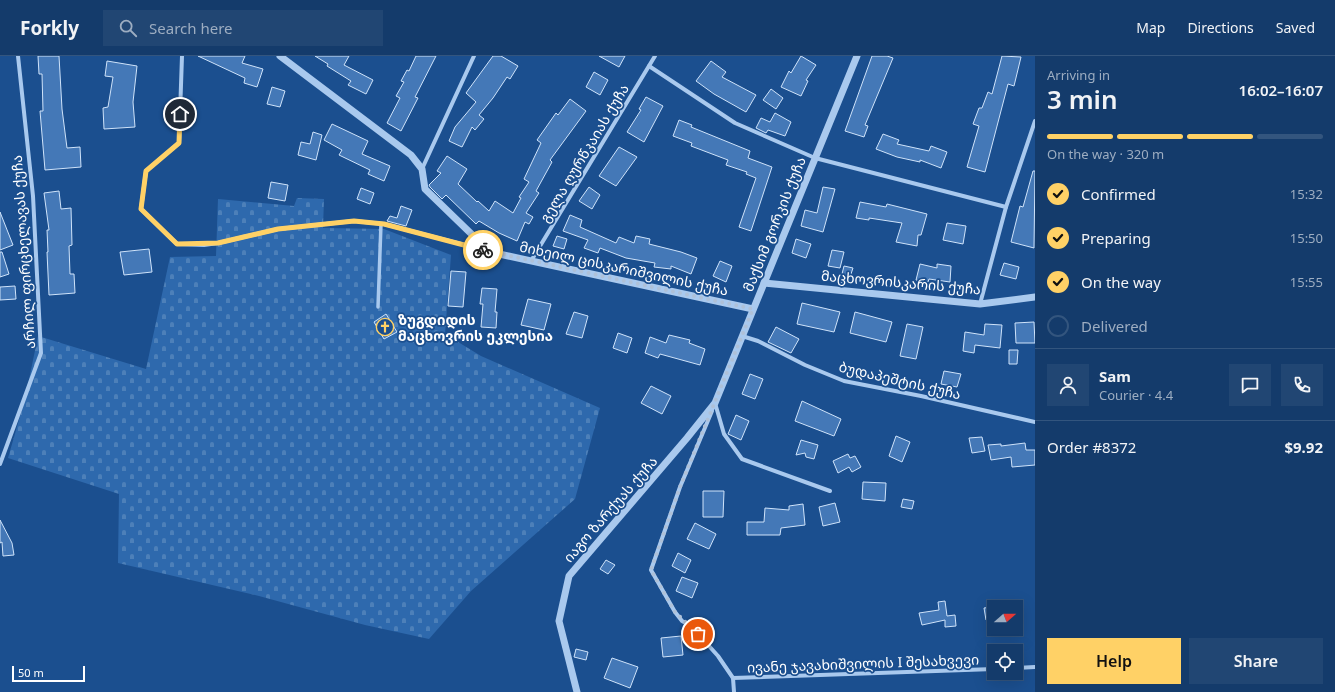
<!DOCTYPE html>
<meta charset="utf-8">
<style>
body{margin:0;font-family:"Noto Sans","Noto Sans Georgian",sans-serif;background:#214673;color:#f1f3f6;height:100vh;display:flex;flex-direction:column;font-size:15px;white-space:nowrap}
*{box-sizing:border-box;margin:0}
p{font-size:13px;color:#9dadc1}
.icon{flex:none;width:22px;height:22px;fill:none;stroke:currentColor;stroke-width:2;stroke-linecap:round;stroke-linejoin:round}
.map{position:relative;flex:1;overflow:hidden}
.panel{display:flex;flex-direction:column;background:#143b6b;width:300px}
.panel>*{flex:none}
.needle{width:26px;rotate:69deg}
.buttons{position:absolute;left:987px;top:544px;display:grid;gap:8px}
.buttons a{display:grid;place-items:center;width:36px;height:36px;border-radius:0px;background:#143b6b;box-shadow:0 4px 16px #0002,0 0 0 1px #33557e;font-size:20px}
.scale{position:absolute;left:12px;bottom:10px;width:73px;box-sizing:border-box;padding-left:4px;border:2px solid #fff;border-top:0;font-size:11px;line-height:14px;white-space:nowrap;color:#fff;-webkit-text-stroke:3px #1b4f8f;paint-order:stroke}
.pin{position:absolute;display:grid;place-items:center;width:34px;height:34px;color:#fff;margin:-17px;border:2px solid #fff;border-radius:50%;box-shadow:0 1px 4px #0007}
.courier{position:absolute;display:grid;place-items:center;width:40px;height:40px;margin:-20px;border:3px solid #ffd166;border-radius:50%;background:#fff;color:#222;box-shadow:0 1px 5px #0007}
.overview em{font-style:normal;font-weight:600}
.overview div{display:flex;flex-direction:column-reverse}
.overview{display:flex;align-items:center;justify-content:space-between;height:68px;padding:0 12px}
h1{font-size:26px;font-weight:600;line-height:30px}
.bar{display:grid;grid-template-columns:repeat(4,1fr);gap:6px 4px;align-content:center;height:48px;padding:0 12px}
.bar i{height:5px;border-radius:3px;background:#33557e}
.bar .current{background:#ffd166}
.bar p{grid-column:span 4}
.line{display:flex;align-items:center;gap:10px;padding:0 12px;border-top:1px solid #33557e}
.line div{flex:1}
.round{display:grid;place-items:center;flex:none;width:42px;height:42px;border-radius:0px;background:#214673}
ol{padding:0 12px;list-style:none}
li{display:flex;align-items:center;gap:12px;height:44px}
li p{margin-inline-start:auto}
li .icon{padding:4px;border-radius:50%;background:#ffd166;color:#111;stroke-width:4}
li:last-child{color:#9dadc1}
li i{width:22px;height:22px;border:2px solid #33557e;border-radius:50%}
.primary-button{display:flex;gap:8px;margin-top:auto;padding:8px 12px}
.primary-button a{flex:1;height:46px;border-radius:0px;background:#ffd166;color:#111;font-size:16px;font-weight:600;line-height:46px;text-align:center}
.primary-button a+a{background:#214673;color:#f1f3f6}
header{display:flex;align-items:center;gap:24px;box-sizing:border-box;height:56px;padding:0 20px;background:#143b6b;border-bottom:1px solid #33557e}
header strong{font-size:19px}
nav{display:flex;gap:22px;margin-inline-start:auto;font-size:14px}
.search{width:280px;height:36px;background:#214673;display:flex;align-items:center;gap:10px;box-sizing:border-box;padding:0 14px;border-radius:0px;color:#9dadc1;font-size:15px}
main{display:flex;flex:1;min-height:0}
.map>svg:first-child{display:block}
.cemetery{fill:url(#cemetery-stones)}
.building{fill:#4478b7;stroke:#cfe3fa}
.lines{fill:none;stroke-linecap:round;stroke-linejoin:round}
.pedestrian{stroke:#a9c9ee;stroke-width:3.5}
.minor{stroke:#a9c9ee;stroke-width:4}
.tertiary{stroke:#a9c9ee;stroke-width:7}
.done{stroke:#afc1d8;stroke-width:4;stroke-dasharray:0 7.2}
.route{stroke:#ffd166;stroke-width:5}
.labels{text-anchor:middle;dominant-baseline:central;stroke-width:3.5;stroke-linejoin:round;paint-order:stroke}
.street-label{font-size:14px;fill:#fff;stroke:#1b4f8f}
.poi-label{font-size:14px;font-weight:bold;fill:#fff;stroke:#1b4f8f;text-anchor:start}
</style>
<header>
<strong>Forkly</strong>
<div class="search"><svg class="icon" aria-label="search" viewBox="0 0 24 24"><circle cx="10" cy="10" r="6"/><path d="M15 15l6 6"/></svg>Search here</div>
<nav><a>Map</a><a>Directions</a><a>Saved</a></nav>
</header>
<main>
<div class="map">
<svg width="1035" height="636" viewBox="0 0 1035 636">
<defs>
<pattern id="cemetery-stones" width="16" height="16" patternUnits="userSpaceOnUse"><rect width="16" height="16" fill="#2e69ad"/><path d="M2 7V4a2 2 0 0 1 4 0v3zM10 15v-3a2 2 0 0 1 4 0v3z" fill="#4d80b9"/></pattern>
</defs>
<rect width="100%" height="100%" fill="#1b4f8f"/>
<path class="cemetery" d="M297 142 324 143 323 172 384 173 451 199 445 278 481 300 600 352 575 443 471 535 429 583 365 569 259 540 118 507 119 438 8 402 25 343 38 280 146 313 170 201 216 200 218 143 294 150Z"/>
<g class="building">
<path d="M38 0H59L62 53 67 92 80 91 81 111 45 114 40 55H43L42 18H39Z"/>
<path d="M198 0H245L242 7 263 13 257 31 244 27 245 22Z"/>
<path d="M315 0H349L344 9 373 24 366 38 348 29 351 25 327 10 328 8Z"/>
<path d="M416 0H436L415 41 418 42 401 75 387 67 400 42 396 40 404 26 401 25 407 14 409 15Z"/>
<path d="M493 0H501L518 10 510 23 507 21 493 42 479 59 484 63 475 74 472 71 462 91 449 85 455 71 476 46 466 37Z"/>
<path d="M599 0H625L619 11Z"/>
<path d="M801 0 816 9 806 24 808 25 801 40 781 31 789 15 791 17Z"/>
<path d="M872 0H887L893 2 865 69 868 70 864 81 845 75Z"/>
<path d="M1002 0 1021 1 1014 30 1008 28 985 116 967 111 979 70 973 68 979 52H982L988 36 992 38Z"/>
<path d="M107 5 137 10 133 46 135 71 104 73 103 52 108 51 113 21 105 20Z"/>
<path d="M711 5 726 16 722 21 756 39 746 56 714 38 696 25Z"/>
<path d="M594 16 608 24 600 39 586 31Z"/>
<path d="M272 31 285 35 280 51 267 48Z"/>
<path d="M771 33 783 42 776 53 763 44Z"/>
<path d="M646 41 663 50 644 86 627 76 641 54 639 53Z"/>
<path d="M570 43 586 55 550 104 552 106 536 135 539 137 526 157 533 161 529 168 525 166 517 185 499 177 479 165 476 168 446 139 442 143 430 131 429 129 441 117 437 115 447 100 467 113 458 128 477 146 478 145 489 155 495 145 513 157 521 142 519 141 529 126 524 123 541 87 537 84 556 57 558 59Z"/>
<path d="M775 57 791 66 785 80 768 74 766 77 756 72 761 62 770 66Z"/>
<path d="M679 64 692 69 691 71 750 95 748 102 772 111 751 175 739 171 756 122 746 118 747 116 726 109 728 104 691 90 692 87 673 80Z"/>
<path d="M332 68 368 85 362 98 390 110 384 125 368 118 370 114 339 99 342 94 324 84Z"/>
<path d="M313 76 322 79 316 104 298 99 301 86 310 88Z"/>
<path d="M883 78 899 84 897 88 929 95 931 90 947 96 941 112 920 104V106L897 101 876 93Z"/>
<path d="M619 91 637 101 616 130 599 120Z"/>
<path d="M1033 115H1035L1034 192 1011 186 1020 150 1023 151Z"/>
<path d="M271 126 288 129 285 145 268 142Z"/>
<path d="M589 131 600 139 592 153 579 145Z"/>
<path d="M823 131 835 133 823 176 801 170 805 154 817 157Z"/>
<path d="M361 132 374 137 370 148 357 143Z"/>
<path d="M59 135 61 153 71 152 72 189 69 190 70 218H74L75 237 49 239 47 196H48L47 174H49L44 137Z"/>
<path d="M860 146 886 151 887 148 927 158 921 179H918L917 190 896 186 902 167 869 162V164L856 162Z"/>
<path d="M401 150 412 154 406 170 387 165 390 160 397 162Z"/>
<path d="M0 156 13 189 0 194Z"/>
<path d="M570 159 582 164 580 171 616 187 619 181 634 187 636 180 650 183 649 188 681 196 697 202 691 218 671 210V213L654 211 655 207 626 202 600 192 598 197 584 192 588 184 563 175Z"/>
<path d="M947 167 966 170 963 188 943 184Z"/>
<path d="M557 180 567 183 564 193 553 190Z"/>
<path d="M796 183 811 188 806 202 792 197Z"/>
<path d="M149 193 152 216 124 219 120 196Z"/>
<path d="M832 194 844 196 840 212 828 210Z"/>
<path d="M0 196H2L9 218 0 221Z"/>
<path d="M720 205 732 210 726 226 713 220Z"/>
<path d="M1004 207 1019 211 1016 223 1000 219Z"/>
<path d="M920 208 937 212V208L951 210 950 226 929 223 928 226 916 224Z"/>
<path d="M844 210 853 212 848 227 840 226Z"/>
<path d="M451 215 466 216 463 251 448 250Z"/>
<path d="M15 230 16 243 0 244V231Z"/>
<path d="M482 232 497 233 495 256H497L496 272 481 271 483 248H480Z"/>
<path d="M528 243 551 248 544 274 521 269Z"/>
<path d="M802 247 840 256 834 276 797 268Z"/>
<path d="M574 256 588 260 582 282 566 278Z"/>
<path d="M855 256 892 266 886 286 850 277Z"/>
<path d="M386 258 397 276 384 283 374 266Z"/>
<path d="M1034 266 1035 287H1016L1015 267Z"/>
<path d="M907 268 923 271 916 303 900 300Z"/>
<path d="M985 268 1002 269 1000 292 975 289 974 297 963 295 965 276 984 279Z"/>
<path d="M776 271 799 283 791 297 768 286Z"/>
<path d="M618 277 632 282 627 297 613 292Z"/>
<path d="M669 279 690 284 689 287 705 293 700 309 660 298 658 302 645 297 650 281 666 287Z"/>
<path d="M1009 294H1018L1017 308H1009Z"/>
<path d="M944 315 961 318 957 331 941 328Z"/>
<path d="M750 318 763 323 755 343 742 338Z"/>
<path d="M651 330 671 340 662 358 641 347Z"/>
<path d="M802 345 841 363 834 380 795 365Z"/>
<path d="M736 359 749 365 741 384 728 378Z"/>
<path d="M896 380 910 386 902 406 889 400Z"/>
<path d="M982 381 985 395 972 397 969 382Z"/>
<path d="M801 384 818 389 814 403 806 401 805 397 796 399Z"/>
<path d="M1025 387 1026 394H1035V409L1012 411 1011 401 991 404 988 389 1001 388V390Z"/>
<path d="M848 398 850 402 855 400 861 411 852 416 849 411 838 417 833 405Z"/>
<path d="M863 426 886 427 885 445 862 443Z"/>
<path d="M703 435H724L723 461H703Z"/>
<path d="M903 443 914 445 912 453 901 451Z"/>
<path d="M835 447 840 466 823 470 819 451Z"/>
<path d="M803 448 805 469 781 472 780 479H747V466H764L765 452 789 454V450Z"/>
<path d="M0 464 12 487 14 499 3 500 2 486 0 487Z"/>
<path d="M695 467 716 478 709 493 687 483Z"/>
<path d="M678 497 691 504 685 517 672 510Z"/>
<path d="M606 504 615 509 608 518 600 513Z"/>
<path d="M682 521 698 527 692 542 676 535Z"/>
<path d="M945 545 947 560 955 559 956 570 945 571V564L922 569 919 557 939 554 938 546Z"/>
<path d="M992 551 994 563 986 564 984 552Z"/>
<path d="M681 580 683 599 663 601 661 582Z"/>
<path d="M576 593 588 596 586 604 574 601Z"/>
<path d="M612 602 638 611 630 632 604 622Z"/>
</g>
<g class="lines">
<path class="pedestrian" d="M378 251 381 168"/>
<g class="minor">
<path d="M182 0 179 87 146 115 141 153 177 188 204 189 218 187 278 173 354 165 384 168 488 195"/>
<path d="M649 10 735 67 815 102 1006 151"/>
<path d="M422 113 474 0"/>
<path d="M531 205 655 0"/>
<path d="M980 248 1006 151 1035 65"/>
<path d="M742 280 758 285 805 309 844 325 921 340 1035 366"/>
<path d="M715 347 724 378 742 403 830 435"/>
<path d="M712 355 680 431 651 514 675 556 682 565 691 570 718 600 733 622 734 636"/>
<path d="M0 408 41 297 33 140 18 0"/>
<path d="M1016 612 1035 611"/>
<path d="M733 622 994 613"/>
</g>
<g class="tertiary">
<path d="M280 0 411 99 422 113 425 133 490 196 753 253"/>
<path d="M764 227 980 248 1035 241"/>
<path d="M577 636 559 565 569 520 687 382 715 347 857 0"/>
</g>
</g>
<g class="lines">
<path class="done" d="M483 194 753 253 680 431 651 514 675 556 698 578"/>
<path class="route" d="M180 58 179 87 146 115 141 153 177 188 218 187 278 173 354 165 384 168 483 194"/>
</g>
<defs>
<symbol id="church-ring" viewBox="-11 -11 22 22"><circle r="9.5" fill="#1b4f8f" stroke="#ffd166" stroke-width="1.5"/><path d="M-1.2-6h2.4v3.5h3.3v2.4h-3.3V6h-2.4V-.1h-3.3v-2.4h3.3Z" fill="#ffd166"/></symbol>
</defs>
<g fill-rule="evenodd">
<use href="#church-ring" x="375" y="261" width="20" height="20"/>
</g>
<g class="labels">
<g class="street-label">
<text transform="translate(584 97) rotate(-59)">გელა ღურწკაიას ქუჩა</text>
<text transform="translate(774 168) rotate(-68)">მაქსიმ გორკის ქუჩა</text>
<text transform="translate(23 196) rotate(-94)">არჩილ ფირცხელავას ქუჩა</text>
<text transform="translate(624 212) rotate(12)">მიხეილ ცისკარიშვილის ქუჩა</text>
<text transform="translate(901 226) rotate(5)">მაცხოვრისკარის ქუჩა</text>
<text transform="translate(900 324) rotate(13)">ბუდაპეშტის ქუჩა</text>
<text transform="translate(610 453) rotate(-49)">იაგო ზარქუას ქუჩა</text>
<text transform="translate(863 607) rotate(-2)">ივანე ჯავახიშვილის I შესახვევი</text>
</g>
<g class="poi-label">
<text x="398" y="263">ზუგდიდის<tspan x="398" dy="16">მაცხოვრის ეკლესია</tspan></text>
</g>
</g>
</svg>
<div class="buttons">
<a><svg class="needle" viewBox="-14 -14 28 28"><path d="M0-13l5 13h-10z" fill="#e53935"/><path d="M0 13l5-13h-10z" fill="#9dadc1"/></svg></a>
<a><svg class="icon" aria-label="locate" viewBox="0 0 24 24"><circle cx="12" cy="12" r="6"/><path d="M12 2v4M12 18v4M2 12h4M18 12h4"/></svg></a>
</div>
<div class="scale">50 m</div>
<div class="pin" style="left:698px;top:578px;background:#ea580c"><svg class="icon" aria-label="bag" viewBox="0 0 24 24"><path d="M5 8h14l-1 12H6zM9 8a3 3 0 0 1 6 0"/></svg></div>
<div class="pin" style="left:180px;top:58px;background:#1f2937"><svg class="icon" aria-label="home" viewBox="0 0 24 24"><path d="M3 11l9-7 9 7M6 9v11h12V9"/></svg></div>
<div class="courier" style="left:483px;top:194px"><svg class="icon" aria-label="bike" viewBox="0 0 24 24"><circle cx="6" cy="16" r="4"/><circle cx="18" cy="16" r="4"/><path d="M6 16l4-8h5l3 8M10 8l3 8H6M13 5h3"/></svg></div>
</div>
<section class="panel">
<div class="overview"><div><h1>3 min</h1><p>Arriving in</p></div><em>16:02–16:07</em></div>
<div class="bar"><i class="current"></i><i class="current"></i><i class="current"></i><i></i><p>On the way · 320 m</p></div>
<ol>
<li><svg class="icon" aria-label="check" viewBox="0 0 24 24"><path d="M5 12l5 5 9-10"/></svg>Confirmed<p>15:32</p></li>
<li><svg class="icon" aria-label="check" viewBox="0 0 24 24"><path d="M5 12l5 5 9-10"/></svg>Preparing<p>15:50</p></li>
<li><svg class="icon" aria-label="check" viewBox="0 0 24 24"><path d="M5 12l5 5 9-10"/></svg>On the way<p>15:55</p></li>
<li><i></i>Delivered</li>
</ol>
<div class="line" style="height:72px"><a class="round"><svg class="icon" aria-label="person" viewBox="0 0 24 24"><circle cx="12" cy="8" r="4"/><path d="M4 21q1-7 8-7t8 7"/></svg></a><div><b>Sam</b><p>Courier · 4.4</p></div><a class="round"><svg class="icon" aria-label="chat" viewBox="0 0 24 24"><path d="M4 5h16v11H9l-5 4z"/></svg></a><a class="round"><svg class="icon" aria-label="phone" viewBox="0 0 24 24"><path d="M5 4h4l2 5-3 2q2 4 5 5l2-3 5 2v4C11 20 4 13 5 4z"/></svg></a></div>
<div class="line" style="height:52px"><div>Order #8372</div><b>$9.92</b></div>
<div class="primary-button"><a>Help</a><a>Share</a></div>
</section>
</main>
